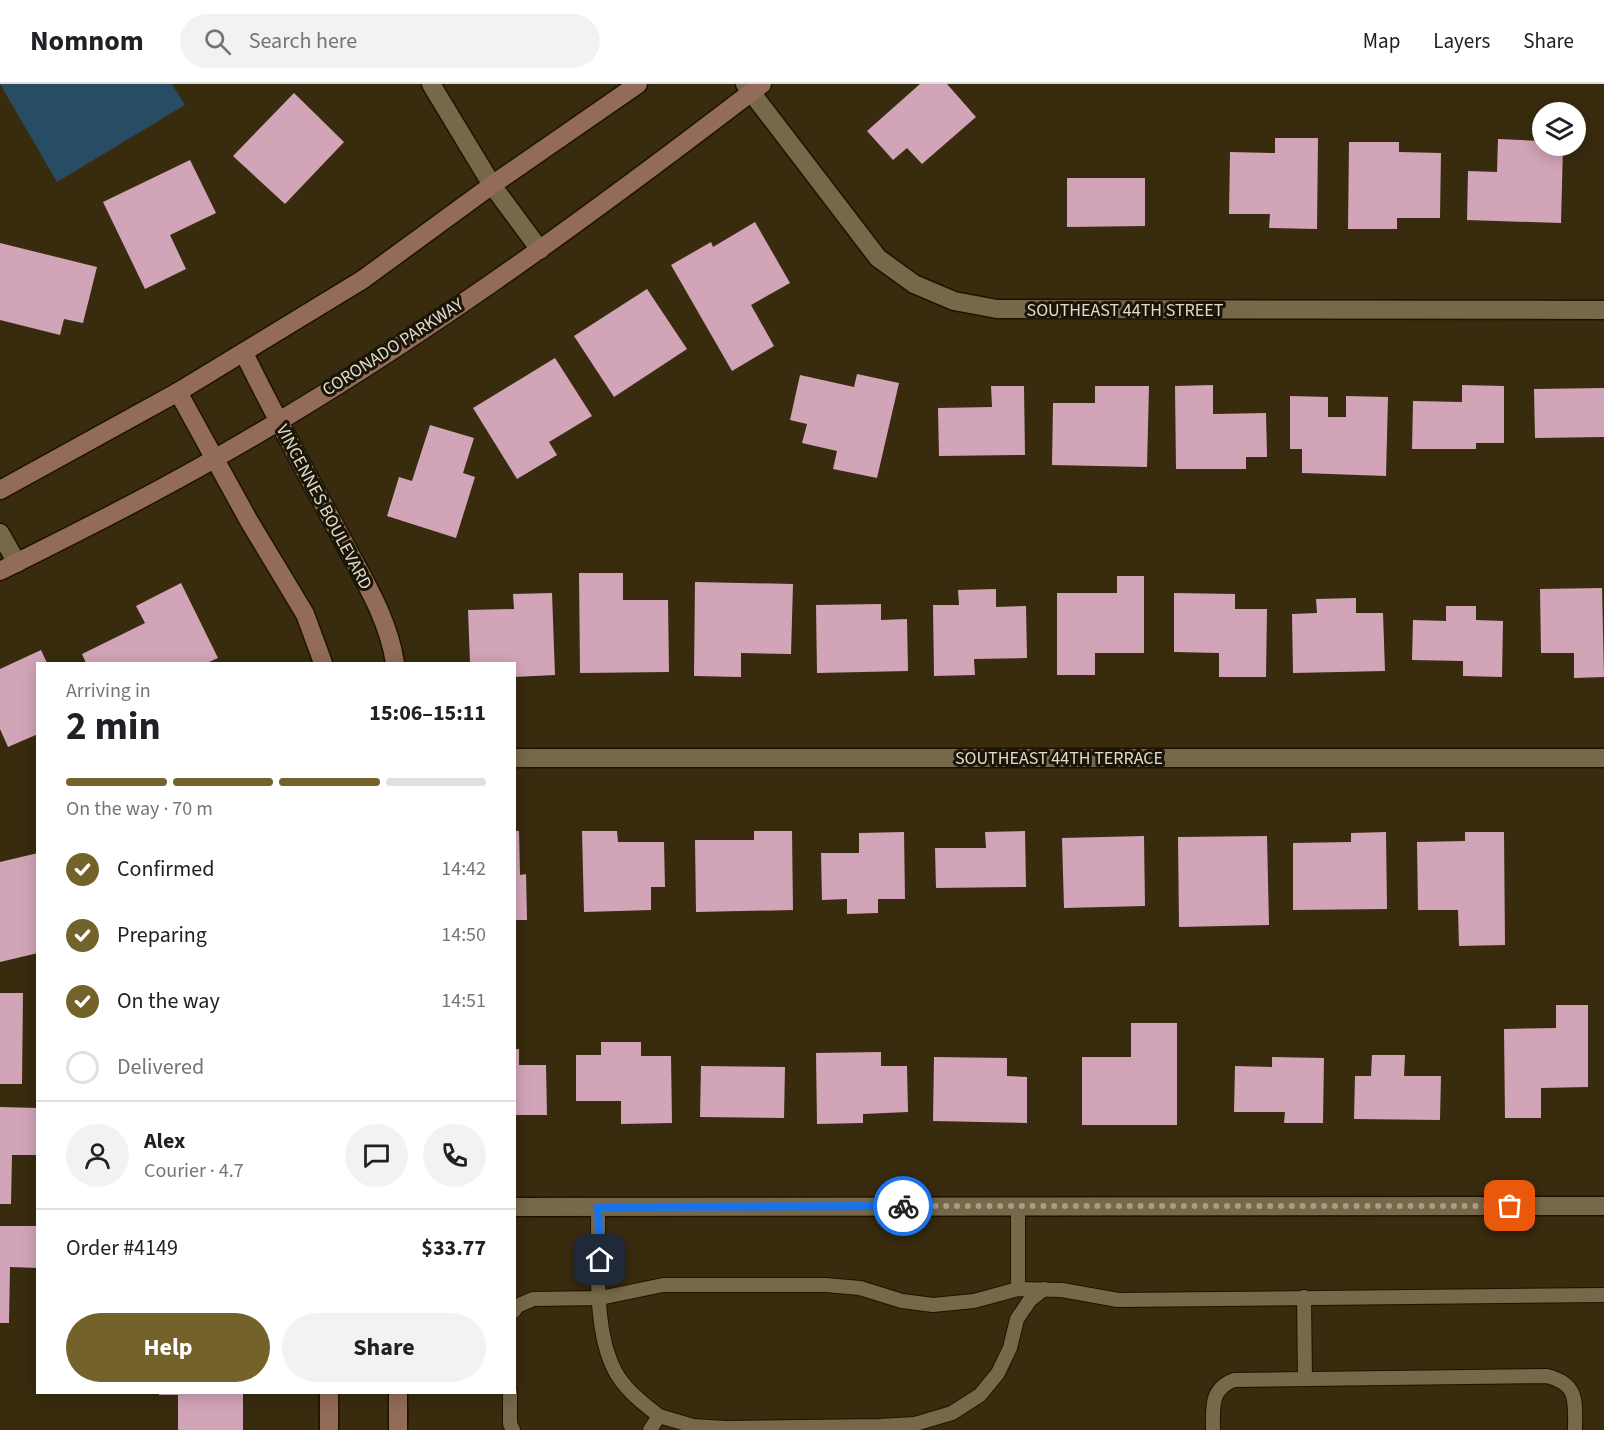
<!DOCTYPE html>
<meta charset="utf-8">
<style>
body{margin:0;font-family:"Source Sans 3",sans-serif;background:#f2f2f2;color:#202124;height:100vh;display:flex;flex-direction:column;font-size:22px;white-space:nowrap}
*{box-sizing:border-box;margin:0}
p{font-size:20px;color:#757577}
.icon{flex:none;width:33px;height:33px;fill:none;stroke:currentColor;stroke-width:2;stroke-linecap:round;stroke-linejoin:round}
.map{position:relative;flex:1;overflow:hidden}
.panel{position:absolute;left:36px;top:578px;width:480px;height:732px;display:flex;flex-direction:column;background:#fff;border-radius:0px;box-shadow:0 3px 15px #0003}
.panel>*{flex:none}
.fabs{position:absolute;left:1532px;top:18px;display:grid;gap:12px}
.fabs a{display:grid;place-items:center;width:54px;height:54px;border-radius:50%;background:#fff;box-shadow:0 3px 15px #0003;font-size:30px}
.pin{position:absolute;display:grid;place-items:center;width:51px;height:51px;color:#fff;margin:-26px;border-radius:12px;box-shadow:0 3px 9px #0006}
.courier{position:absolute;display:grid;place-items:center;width:60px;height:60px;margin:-30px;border:4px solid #1a73e8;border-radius:50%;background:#fff;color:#222;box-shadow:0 2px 8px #0007}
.overview em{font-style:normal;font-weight:700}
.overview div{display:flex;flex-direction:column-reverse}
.overview{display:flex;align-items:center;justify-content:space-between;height:102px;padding:0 30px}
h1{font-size:39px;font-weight:700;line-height:45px}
.bar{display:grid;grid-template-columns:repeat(4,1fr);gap:9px 6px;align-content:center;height:72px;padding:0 30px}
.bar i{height:8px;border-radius:4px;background:#e0e0e0}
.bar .on{background:#74622b}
.bar p{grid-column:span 4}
.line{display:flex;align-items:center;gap:15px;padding:0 30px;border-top:2px solid #e0e0e0}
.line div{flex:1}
.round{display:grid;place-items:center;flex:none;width:63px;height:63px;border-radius:32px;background:#f2f2f2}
ol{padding:0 30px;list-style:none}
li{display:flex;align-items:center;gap:18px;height:66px}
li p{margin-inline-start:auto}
li .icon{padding:6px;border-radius:50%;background:#74622b;color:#fff;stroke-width:4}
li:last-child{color:#757577}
li i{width:33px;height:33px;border:3px solid #e0e0e0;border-radius:50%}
.action{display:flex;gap:12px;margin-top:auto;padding:12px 30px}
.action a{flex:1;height:69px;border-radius:36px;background:#74622b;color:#fff;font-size:24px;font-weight:700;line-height:69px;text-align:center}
.action a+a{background:#f2f2f2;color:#202124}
header{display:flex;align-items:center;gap:36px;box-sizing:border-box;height:84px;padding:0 30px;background:#fff;border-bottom:2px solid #e0e0e0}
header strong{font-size:28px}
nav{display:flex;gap:33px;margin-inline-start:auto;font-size:21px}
.search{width:420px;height:54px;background:#f2f2f2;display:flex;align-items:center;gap:15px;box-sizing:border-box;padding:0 21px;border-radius:33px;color:#757577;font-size:22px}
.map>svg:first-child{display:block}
.water{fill:#274c64}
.building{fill:#d2a4b7}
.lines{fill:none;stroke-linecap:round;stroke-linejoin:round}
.lane-casing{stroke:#1f1300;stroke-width:16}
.street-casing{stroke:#1f1300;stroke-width:21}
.secondary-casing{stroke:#1f1300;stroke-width:21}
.lane{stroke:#766849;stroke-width:14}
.street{stroke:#766849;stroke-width:18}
.secondary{stroke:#926b59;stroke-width:18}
.done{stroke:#a69d88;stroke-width:6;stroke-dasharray:0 10.8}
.route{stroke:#1a73e8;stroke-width:8}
.labels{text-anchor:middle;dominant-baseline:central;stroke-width:6;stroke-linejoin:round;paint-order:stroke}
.street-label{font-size:18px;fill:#e2dac9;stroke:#1a1509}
</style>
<header>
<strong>Nomnom</strong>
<div class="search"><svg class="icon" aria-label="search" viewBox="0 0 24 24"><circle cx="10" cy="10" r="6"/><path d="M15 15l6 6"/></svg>Search here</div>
<nav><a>Map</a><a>Layers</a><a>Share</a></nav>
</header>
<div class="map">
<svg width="1604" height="1346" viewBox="0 0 1604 1346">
<rect width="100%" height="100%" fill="#382b0e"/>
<path class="water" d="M0 0H172L185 21 57 98Z"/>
<g class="building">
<path d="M920 0H947L976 33 922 80 907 64 893 76 867 47Z"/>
<path d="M294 9 344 58 285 120 233 72Z"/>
<path d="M1275 54H1318L1317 145 1269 144 1270 130H1229L1230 68 1275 69Z"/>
<path d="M1498 55 1542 57V62H1563L1561 139 1467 136 1468 87 1497 88Z"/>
<path d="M1349 58H1399V68L1441 69 1440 134H1397V145H1348Z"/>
<path d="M190 76 216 129 170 151 186 185 145 205 103 118Z"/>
<path d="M1067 94H1145V142L1067 143Z"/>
<path d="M755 138 790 199 751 221 774 262 732 287 671 181 711 158 713 163Z"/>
<path d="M0 159 97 183 83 239 64 235 60 251 0 236Z"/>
<path d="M647 205 687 265 614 313 574 252Z"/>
<path d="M555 274 592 332 549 358 557 371 517 395 473 324Z"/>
<path d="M857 290 899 299 877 394 833 385 837 367 802 359 807 340 790 336 800 291 854 303Z"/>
<path d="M1213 301V330L1266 329 1267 373H1246V385H1176L1175 302Z"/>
<path d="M1462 301 1504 302V359H1476V365H1412L1413 317 1462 318Z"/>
<path d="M991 302H1024L1025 371 939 372 938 324 992 323Z"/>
<path d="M1095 302H1149L1147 383 1052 381 1053 319H1095Z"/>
<path d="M1604 304V353L1535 354 1534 305Z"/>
<path d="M1290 312 1328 313V333H1346V312L1388 313 1386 392 1302 389V365H1290Z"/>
<path d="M430 341 474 354 463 389 475 393 456 454 387 432 399 393 412 397Z"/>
<path d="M579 489H623V516H668L669 588 580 589Z"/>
<path d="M1117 492H1144V569H1095V591H1057V509H1117Z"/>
<path d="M695 498 793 500 791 570 741 569V593L694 592Z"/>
<path d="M181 499 218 574 207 579H86L82 570 145 539 136 522Z"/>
<path d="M1602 504 1604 593 1574 594V569H1541L1540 505Z"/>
<path d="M996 505V523L1026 522 1027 574 974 575 975 591 934 592 933 521H959L958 506Z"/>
<path d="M552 509 555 591 514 593V579H470L468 526 514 525 513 510Z"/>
<path d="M1174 509 1235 510V525H1267L1266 593H1219V569L1174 568Z"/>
<path d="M1356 514V529H1383L1385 587 1293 589 1292 530 1317 529 1316 515Z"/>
<path d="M881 520V536L907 535 908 587 817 589 816 521Z"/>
<path d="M1446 522H1476V536L1503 537 1502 593 1463 592V577L1412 576 1413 536 1446 537Z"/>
<path d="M41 566 47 579H38V650L8 663 0 645V585Z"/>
<path d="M514 747H519L520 791 526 790 527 836H514Z"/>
<path d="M582 747H617L618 758H664L665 803H651V826L584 828Z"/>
<path d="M754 747H792L793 826 696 828 695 756H754Z"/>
<path d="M1025 747 1026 803 936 804 935 764H986L985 748Z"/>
<path d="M904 748 905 815H878V829L847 830V815L822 816 821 769H859V749Z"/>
<path d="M1386 748 1387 825 1293 826V759L1351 758V749Z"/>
<path d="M1465 748H1504L1505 861 1459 862 1458 826H1418L1417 758 1465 757Z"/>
<path d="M1144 752 1145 822 1064 824 1062 754Z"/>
<path d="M1267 752 1269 841 1179 843 1178 753Z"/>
<path d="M38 769V869L0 878V778Z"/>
<path d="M0 909H23L22 1000H0Z"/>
<path d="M1556 921H1588V1003L1541 1004V1034H1505L1504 945 1556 944Z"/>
<path d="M1131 939H1177V1041H1082V973H1131Z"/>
<path d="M601 958H641V972H671L672 1039 621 1040V1017H576V971H601Z"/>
<path d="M514 965H519V981H546L547 1031H514Z"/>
<path d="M881 968V982H907L908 1028 863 1030V1039L817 1040 816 969Z"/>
<path d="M1372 971H1405L1404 992H1441L1440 1036 1354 1035 1355 992H1371Z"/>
<path d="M934 973 1007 974V992L1027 993V1039L933 1037Z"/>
<path d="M1272 973 1324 974 1323 1039H1284L1285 1028H1234L1235 982 1272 983Z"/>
<path d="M701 982 785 983 784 1034 700 1033Z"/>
<path d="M0 1023 38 1024V1071H12L11 1120H0Z"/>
<path d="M0 1142H38V1184L10 1183 9 1239H0Z"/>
<path d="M159 1308H243V1346H178V1311H159Z"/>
</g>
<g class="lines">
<defs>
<g id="lane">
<path d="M1018 1122V1205"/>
<path d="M598 1123C599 1170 592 1244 615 1287 625 1306 643 1319 659 1332"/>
<path d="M1304 1213 1305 1295"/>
<path d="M514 1227 517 1222 533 1215 600 1214 663 1201H826L860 1204 902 1217 933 1221 974 1217 1018 1205 1062 1206 1118 1216 1604 1211"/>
<path d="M510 1308V1340L513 1346"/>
<path d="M650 1346 659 1332 693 1342 726 1344 879 1342 915 1340 952 1329 980 1311 998 1289 1010 1264 1017 1235 1030 1216 1044 1205"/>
<path d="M1213 1346C1213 1324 1210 1305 1234 1296L1547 1292C1579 1300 1575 1318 1575 1346"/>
</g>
<g id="street">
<path d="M431 0 492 101 540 166"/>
<path d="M745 0 878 174 914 200 954 217 997 225 1604 226"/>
<path d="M0 449 17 479"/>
<path d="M514 674H1604"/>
<path d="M514 1123 1604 1122"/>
</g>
<g id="secondary">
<path d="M244 269C274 331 308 392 341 453 362 493 388 533 395 579"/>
<path d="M178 308 249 437 305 530 323 579"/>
<path d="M0 406 178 308 362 196 492 101 638 0"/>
<path d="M0 487C72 451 144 415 214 375 407 266 586 135 762 0"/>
<path d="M329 1308V1346"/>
<path d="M398 1346V1308"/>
</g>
</defs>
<use href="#lane" class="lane-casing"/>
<use href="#street" class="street-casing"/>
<use href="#secondary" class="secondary-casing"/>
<use href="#lane" class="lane"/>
<use href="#street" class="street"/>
<use href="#secondary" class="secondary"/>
</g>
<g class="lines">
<path class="done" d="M903 1122H1510"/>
<path class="route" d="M600 1176 598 1123 903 1122"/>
</g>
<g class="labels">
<g class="street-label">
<text x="1125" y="226">SOUTHEAST 44TH STREET</text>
<text transform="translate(393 263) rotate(-33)">CORONADO PARKWAY</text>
<text transform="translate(324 423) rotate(62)">VINCENNES BOULEVARD</text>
<text x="1059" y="674">SOUTHEAST 44TH TERRACE</text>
</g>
</g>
</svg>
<div class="fabs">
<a><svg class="icon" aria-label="layers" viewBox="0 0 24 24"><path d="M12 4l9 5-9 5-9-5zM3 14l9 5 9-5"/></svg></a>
</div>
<div class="pin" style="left:1510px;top:1122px;background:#ea580c"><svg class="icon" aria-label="bag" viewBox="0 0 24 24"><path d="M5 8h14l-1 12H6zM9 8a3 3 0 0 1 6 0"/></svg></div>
<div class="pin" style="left:600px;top:1176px;background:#1f2937"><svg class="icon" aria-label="home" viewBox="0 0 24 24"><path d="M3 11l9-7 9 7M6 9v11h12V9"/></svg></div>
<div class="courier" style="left:903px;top:1122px"><svg class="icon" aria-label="bike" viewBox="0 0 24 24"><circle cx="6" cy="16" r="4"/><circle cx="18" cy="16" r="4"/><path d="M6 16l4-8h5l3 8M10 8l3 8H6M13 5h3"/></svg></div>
<section class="panel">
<div class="overview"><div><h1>2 min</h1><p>Arriving in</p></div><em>15:06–15:11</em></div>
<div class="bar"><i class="on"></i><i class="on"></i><i class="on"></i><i></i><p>On the way · 70 m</p></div>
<ol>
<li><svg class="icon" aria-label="check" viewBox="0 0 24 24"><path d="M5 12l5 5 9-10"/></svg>Confirmed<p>14:42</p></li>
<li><svg class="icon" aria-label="check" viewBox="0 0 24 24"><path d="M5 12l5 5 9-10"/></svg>Preparing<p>14:50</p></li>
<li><svg class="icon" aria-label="check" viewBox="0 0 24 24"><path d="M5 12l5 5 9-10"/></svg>On the way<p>14:51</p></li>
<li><i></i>Delivered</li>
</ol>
<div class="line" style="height:108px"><a class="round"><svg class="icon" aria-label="person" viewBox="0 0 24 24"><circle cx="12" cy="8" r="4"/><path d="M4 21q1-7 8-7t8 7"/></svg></a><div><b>Alex</b><p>Courier · 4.7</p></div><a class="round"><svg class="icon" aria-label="chat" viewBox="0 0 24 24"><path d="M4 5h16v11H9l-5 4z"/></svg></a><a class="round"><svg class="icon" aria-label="phone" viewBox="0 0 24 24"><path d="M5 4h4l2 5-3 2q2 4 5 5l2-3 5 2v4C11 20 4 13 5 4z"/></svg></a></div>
<div class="line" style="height:78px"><div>Order #4149</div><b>$33.77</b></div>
<div class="action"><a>Help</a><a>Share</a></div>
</section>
</div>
